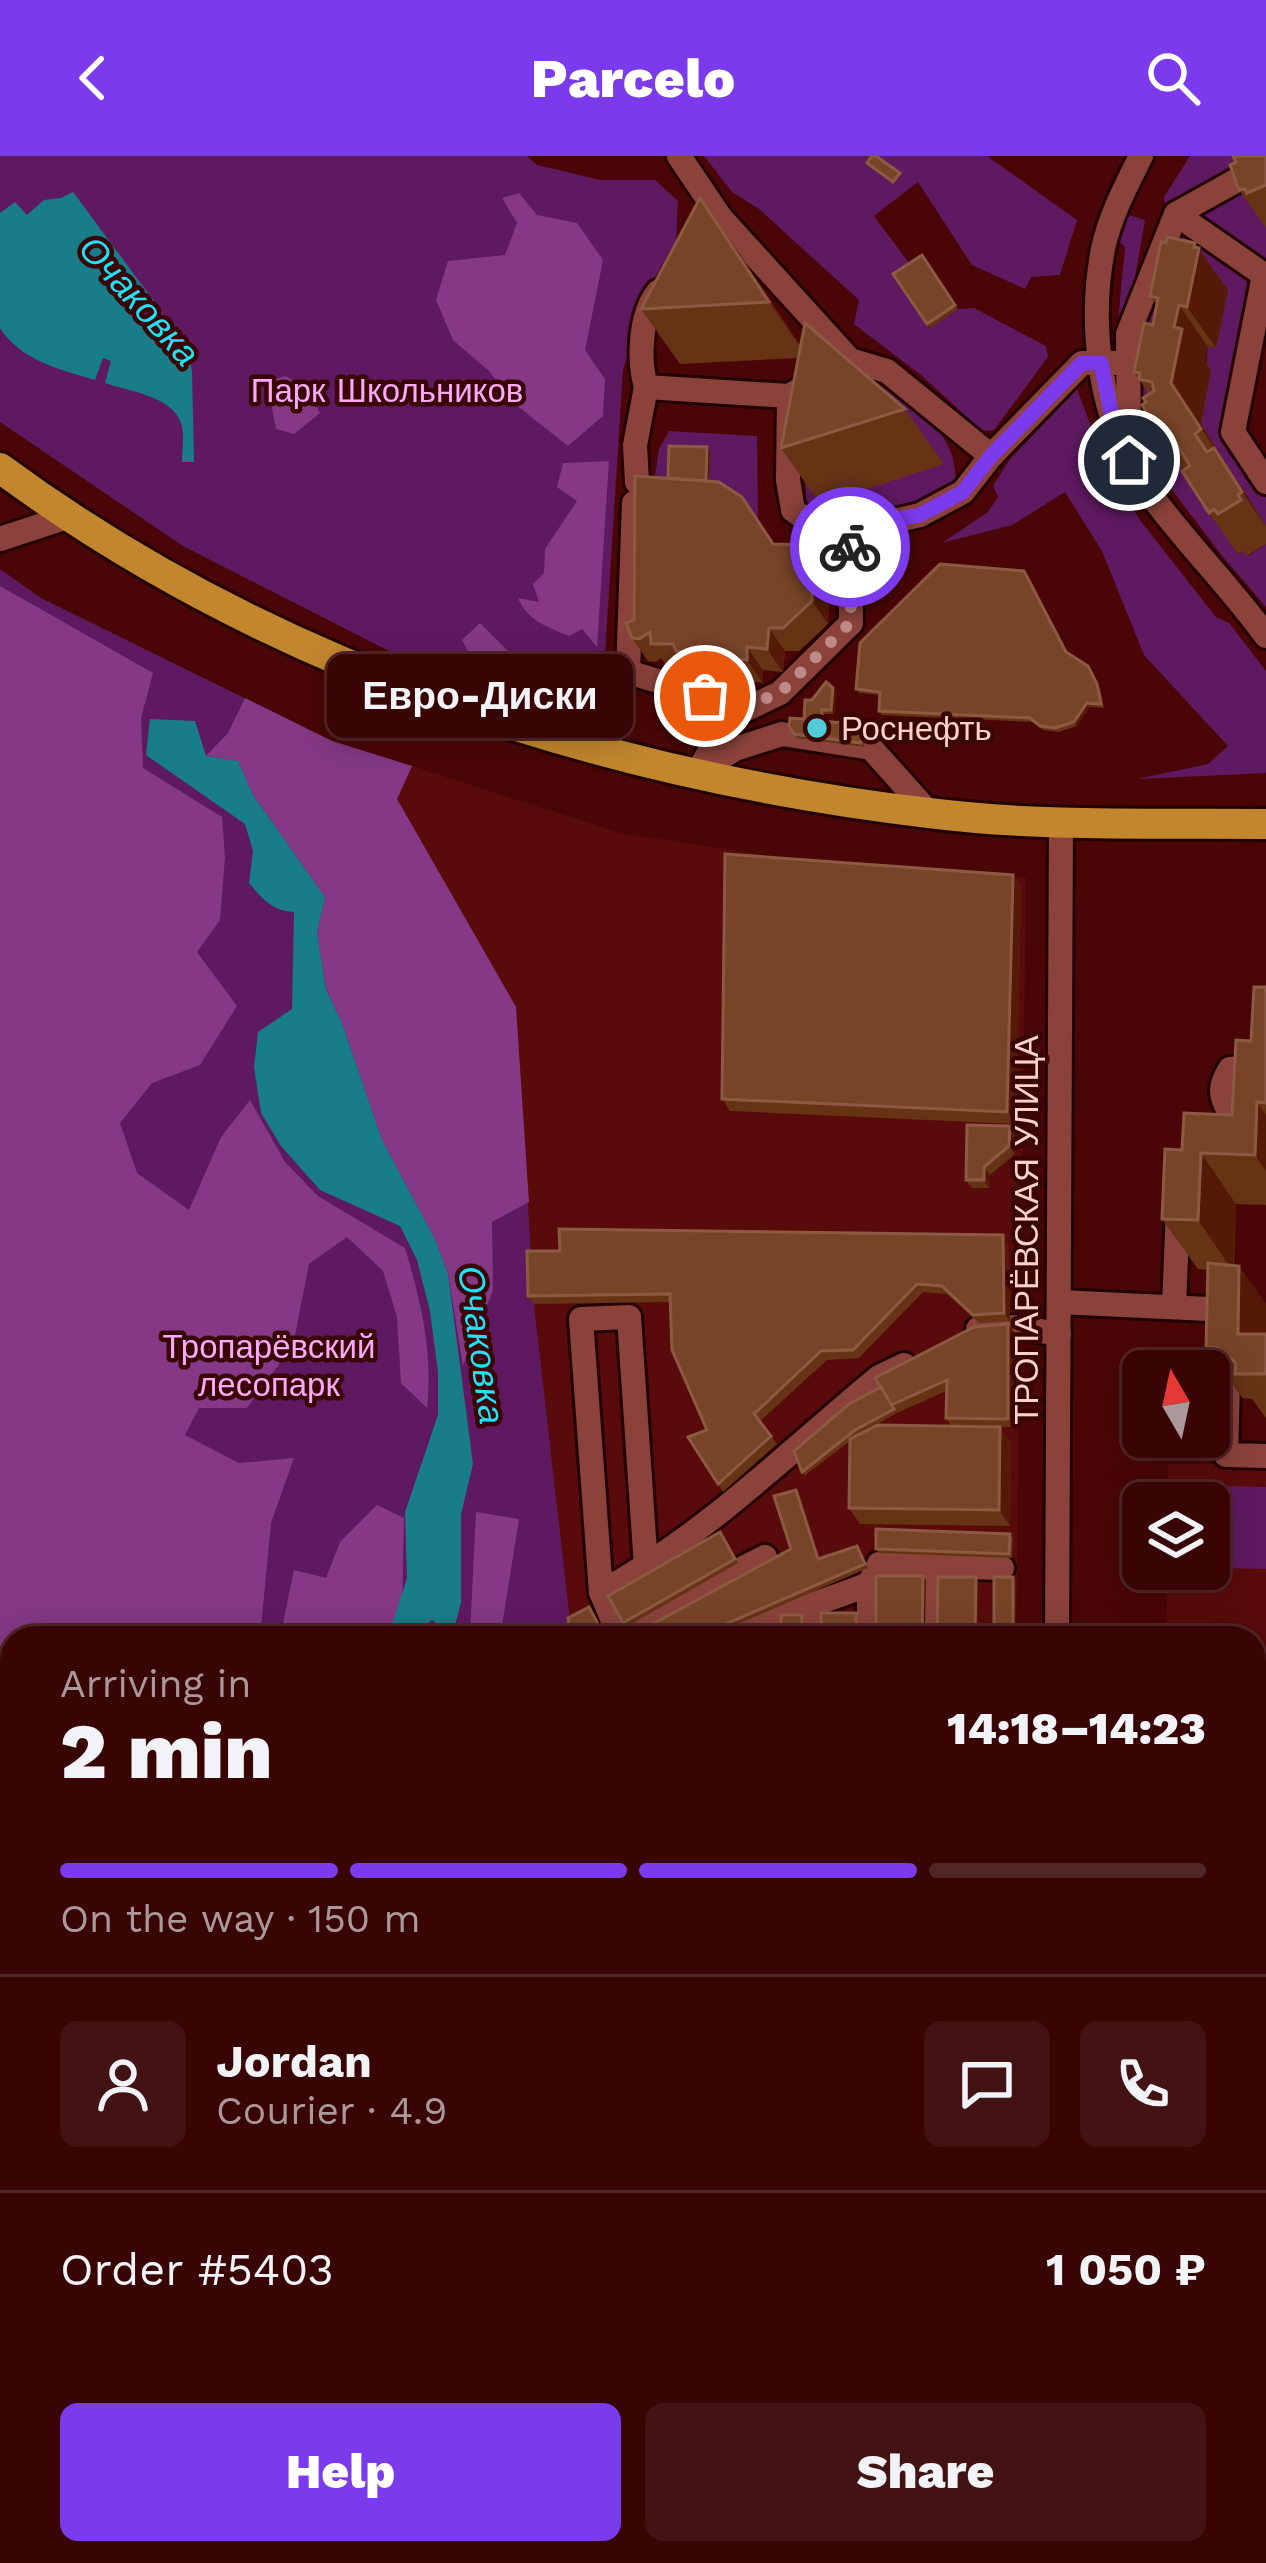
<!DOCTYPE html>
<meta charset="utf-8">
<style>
body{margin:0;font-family:"Work Sans",sans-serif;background:#431213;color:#f1f3f6;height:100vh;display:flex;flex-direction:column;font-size:45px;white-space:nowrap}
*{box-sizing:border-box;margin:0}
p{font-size:39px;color:#ab989a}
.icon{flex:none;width:66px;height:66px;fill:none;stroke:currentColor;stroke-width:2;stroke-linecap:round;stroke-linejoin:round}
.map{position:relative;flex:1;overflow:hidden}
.details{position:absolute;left:0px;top:1470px;width:1266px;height:939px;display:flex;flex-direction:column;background:#380404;border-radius:36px 36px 0 0;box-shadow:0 6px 30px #0003,0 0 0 3px #522526}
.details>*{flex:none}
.needle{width:78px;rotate:351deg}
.fabs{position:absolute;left:1122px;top:1194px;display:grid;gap:24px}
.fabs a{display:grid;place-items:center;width:108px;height:108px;border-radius:18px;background:#380404;box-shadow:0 6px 30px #0003,0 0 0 3px #522526;font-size:60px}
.pin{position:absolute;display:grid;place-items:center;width:102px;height:102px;color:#fff;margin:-51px;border:6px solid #fff;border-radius:50%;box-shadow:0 3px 12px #0007}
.courier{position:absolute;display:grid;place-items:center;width:120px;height:120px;margin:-60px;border:9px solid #7c3aed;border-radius:50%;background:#fff;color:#222;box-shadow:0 3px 15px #0007}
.bubble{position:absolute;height:84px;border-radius:18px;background:#380404;box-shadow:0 6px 30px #0003,0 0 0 3px #522526;font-size:39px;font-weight:800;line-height:84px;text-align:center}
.head em{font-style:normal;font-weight:800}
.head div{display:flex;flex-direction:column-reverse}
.head{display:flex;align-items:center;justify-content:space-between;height:204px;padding:0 60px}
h1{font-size:78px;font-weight:800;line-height:90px}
.bar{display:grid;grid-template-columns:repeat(4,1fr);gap:18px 12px;align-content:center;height:144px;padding:0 60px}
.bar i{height:15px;border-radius:9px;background:#522526}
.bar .current{background:#7c3aed}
.bar p{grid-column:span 4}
.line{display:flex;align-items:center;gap:30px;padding:0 60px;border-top:3px solid #522526}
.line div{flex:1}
.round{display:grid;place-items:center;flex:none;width:126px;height:126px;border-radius:18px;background:#431213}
.action{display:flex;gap:24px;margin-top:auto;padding:24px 60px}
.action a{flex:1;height:138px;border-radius:18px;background:#7c3aed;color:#fff;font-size:48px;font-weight:800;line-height:138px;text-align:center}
.action a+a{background:#431213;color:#f1f3f6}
header{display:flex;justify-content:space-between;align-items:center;height:156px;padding:0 60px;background:#7c3aed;color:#fff;font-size:54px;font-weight:800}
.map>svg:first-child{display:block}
.built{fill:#590b0b}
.green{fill:#5f1961}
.forest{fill:#843885}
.water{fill:#187d88}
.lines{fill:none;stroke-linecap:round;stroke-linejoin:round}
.river{stroke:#187d88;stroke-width:33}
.minor-casing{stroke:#220202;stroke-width:30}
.major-casing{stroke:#220202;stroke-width:36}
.minor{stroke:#8a423b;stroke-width:24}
.major{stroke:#c2872e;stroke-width:30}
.wall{fill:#663315;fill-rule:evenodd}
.shaded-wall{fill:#541a07}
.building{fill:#774428;stroke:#8c5a42;stroke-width:3}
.done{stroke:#be8b87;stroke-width:12;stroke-dasharray:0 21.6}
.route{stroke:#7c3aed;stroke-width:15}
.poi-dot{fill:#53cbda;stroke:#390605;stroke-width:4.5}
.labels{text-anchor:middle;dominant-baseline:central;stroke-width:9;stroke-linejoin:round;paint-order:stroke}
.park-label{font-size:33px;fill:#faa9fa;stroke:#390605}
.poi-label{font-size:33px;fill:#fdd2cc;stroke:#390605;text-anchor:start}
.street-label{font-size:33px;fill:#fdd2cc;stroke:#390605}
.water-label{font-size:36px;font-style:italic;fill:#1fe2f7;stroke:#390605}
</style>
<header><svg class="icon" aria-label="back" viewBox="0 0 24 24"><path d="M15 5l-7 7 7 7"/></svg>Parcelo<svg class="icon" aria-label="search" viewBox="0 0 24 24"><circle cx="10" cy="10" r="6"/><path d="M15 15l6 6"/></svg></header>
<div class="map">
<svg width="1266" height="2407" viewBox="0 0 1266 2407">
<rect width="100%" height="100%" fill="#4a0606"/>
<g class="built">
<path d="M412 610 620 677 802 705 1026 722 1016 1482H572L534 1148 516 851 397 642Z"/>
<path d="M1168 1308H1266V1722H1254V1482H1166L1167 1413H1209V1347H1167Z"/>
</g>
<g class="green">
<path d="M0 0H527L537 9 600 24H655L678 45 676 84 646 138 623 214 601 561 596 563 391 496 183 390 0 266Z"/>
<path d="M704 0H987L1077 64 1060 119 1031 121 1025 133 972 109 918 26 874 60 912 111 929 172 958 153 974 152 1046 190 1048 201 994 274 982 275 921 219 854 168 859 144 759 53 732 36Z"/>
<path d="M1190 0H1265L1172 52 1165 49 1164 41Z"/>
<path d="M1266 17V105L1258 109 1246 134 1228 259 1266 337V370L1243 334 1236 338 1201 268 1208 191 1216 192 1179 181 1212 357 1238 398 1243 395 1248 400 1266 388V451L1223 401 1153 309 1138 282V177L1176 74 1198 53Z"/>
<path d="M1129 59 1145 64 1121 202 1108 203V182L1117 177 1125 91 1117 83 1123 64Z"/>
<path d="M854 214C895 240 960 269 955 325L942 337 852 366 808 358 804 312Z"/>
<path d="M1077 233 1104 305 1140 364 1216 461 1229 467 1266 515V617L1137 623 1208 608 1228 590 1144 499 1102 395 1065 336 1012 369 942 387 988 356 998 341 993 330 1010 303Z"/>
<path d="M669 275 757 280 758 364 652 343 659 293Z"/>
<path d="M0 413 41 442 332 585 412 610 397 643 516 851 534 1148 572 1482H12V2397H1065L1072 2407H0Z"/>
<path d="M1221 1330 1266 1331V1413L1221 1412Z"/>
</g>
<g class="forest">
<path d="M519 37 537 59 577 67 603 104 585 194 605 223 603 260 568 290 511 245 490 216 453 184 436 144 448 105 505 99 517 67 502 42Z"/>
<path d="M285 220 308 232 320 257 294 278 276 273 267 226Z"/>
<path d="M609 305 597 491 582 473 569 480C547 471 527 464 518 442L539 446 533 428 544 417 545 393 577 345 557 331 563 307Z"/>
<path d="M0 430 153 517 141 562 143 612 222 661 225 701 220 764 197 796 237 850 200 909 152 927 120 967 137 1017 189 1054 221 981 250 944 285 1006 318 1040 405 1092C421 1146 433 1195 427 1252L401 1227 397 1161 383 1115 347 1081 309 1108 293 1189 247 1252H199L185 1279 239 1307 294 1302 271 1367 260 1482H12V1763L0 1772Z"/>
<path d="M480 467 534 521 478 517 462 484Z"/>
<path d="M245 542 332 585 412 610 397 643 516 851 529 1046 492 1066 493 1134 463 1210 448 1118 434 1081 382 984 342 867 326 832 317 776 325 741 253 639 238 605 206 600 228 577Z"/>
<path d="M377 1349 404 1362 402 1461 426 1482H280L294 1414 326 1422 340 1386Z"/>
<path d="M476 1356 519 1363 500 1482H465L470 1479Z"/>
<path d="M698 2397H897L904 2407H712Z"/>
</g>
<g class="water">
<path d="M73 36 156 148 139 162 142 167 161 156 188 193 192 216 194 306H182C182 294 185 277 181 267 172 240 128 235 105 227L111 205 103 202 95 224C60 213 21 205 0 172V57L15 46 27 59 44 44 61 42Z"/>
<path d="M150 563 195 565 206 600 238 605 253 639 325 741 317 776 326 833 342 867 382 984 434 1081 448 1118 473 1308 461 1358V1447L452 1480 432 1464 415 1477 388 1481 407 1422 405 1356 438 1259V1216L430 1155 417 1104 400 1070 320 1034 281 990 261 957 254 911 258 876 292 853 294 756C273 755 263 744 249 727L253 695 245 668 146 599Z"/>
</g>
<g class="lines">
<path class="river" d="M847 2397 853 2407"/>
<defs>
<g id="minor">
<path d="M679 0 720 61 696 91"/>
<path d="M1141 0C1126 30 1110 60 1103 93 1088 171 1100 265 1145 331 1182 383 1229 429 1266 480"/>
<path d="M1176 58 1264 119 1233 276 1266 326"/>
<path d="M720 61 850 204"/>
<path d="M646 231C638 204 640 159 658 136"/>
<path d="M789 240 788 324 793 354 813 369 830 374 873 370 920 359 963 336 991 300 1082 207H1129"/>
<path d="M1129 289 1128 178 1176 58 1266 8"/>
<path d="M637 326 635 289 646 231 789 240 850 204 887 215 991 300"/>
<path d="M634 347 628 516 743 551"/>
<path d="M0 383 67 361"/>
<path d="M701 614 735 593 782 578 871 592 930 658"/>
<path d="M697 617 730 561 780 537 851 467 850 372"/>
<path d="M1229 955C1219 938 1220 929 1230 913L1250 911 1265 923 1266 932"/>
<path d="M1059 1146 1230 1154 1226 1299 1266 1300"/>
<path d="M1174 1151 1178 1052"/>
<path d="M978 1173 1017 1171 1059 1178"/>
<path d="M931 1409V1482"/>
<path d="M601 1436 581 1163 629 1161 646 1411"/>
<path d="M620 1481 601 1436C705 1380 788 1296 879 1221L904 1209"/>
<path d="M618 1482C668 1456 714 1425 765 1401"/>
<path d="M729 1482C774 1459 822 1447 869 1428L879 1408 1002 1412"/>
<path d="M814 1482V1450"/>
<path d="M869 1482V1428"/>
<path d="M1057 1482 1061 667"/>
<path d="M1254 1809 1266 1821"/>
<path d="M1254 2193 1266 2181"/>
<path d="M1254 2315 1266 2326"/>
<path d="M1127 2397 1132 2407"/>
</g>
<path id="major" d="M0 312C270 511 597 618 929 657 1040 671 1154 667 1266 668"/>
</defs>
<use href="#minor" class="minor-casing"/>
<use href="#major" class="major-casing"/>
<use href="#minor" class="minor"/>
<use href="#major" class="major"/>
</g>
<g class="wall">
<path d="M1266 0V72L1239 34Z"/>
<path d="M1195 87 1228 134 1216 192 1208 191 1205 205 1211 214 1201 268 1266 370V388L1247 400 1243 395 1238 398 1209 357 1168 291 1146 246 1149 238 1134 216 1153 169 1157 150 1150 140Z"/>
<path d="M739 97 801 191 905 253 944 308 820 348 781 292 799 202 680 208 641 153Z"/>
<path d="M922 99 958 153 930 172 893 118Z"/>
<path d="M707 291 710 295 709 325 774 388 830 412 828 468 799 495H785L783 516 763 514V527L692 518 687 511H667L661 502 656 506 648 505 632 482 634 464 668 322Z"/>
<path d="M1067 497 1091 514 1100 532 1104 552 1090 551 1077 570 1058 576 1043 574 1033 566 882 559 879 555 880 539 859 537 856 533Z"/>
<path d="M836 536 834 558H824V566L865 583 864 591 797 582 789 570 804 563 812 544Z"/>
<path d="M1013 719 1021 731 1016 968 730 955 722 943Z"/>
<path d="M1266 831V1049L1236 1048 1234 1109 1266 1148V1262L1252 1243 1242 1242 1206 1191 1208 1114 1198 1113 1162 1063 1182 994 1232 959Z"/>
<path d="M1015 978V998L990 1019 989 1032H972L966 1024Z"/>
<path d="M1008 1088 1010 1165 979 1167 947 1138 923 1136 859 1202 827 1204 760 1265 777 1288 723 1336 688 1281 707 1274 670 1146 534 1148 528 1140Z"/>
<path d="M1008 1168 1014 1176 1013 1271H1000L1011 1287 1010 1370 860 1368 849 1352 850 1285 804 1320 794 1295ZM946 1235V1262L951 1270 858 1279 897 1257Z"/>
<path d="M796 1334 819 1403 860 1394 868 1412 731 1471 713 1482H627L791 1393Z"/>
<path d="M720 1376 738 1407 626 1471 608 1440Z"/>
<path d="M1010 1378 1013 1382 1012 1402 879 1397 876 1393Z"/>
<path d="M1254 1846 1266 1859V2143L1261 2138 1254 2145Z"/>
</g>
<g class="shaded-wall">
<path d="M700 42 739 97 808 202 769 146Z"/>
<path d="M1195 87 1228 134 1216 192 1187 151Z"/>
<path d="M1179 149 1208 191 1205 205 1211 214 1201 268 1230 315 1171 227 1174 171Z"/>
<path d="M707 291 710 295 708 344 706 340Z"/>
<path d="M1214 292 1243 334 1266 371 1242 336Z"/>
<path d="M814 389 830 412 828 468 812 445Z"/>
<path d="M769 472 785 495 783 516 767 493Z"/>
<path d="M747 491 763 514V527L747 504Z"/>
<path d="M833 532 836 536 834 558 831 554Z"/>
<path d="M1087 547 1090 551 1077 570 1074 566Z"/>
<path d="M1013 719 1021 731 1016 968 1007 956Z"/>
<path d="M1257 946 1266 959V1015L1255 999Z"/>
<path d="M1010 970 1015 978V998L1009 990Z"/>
<path d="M1201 997 1236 1048 1233 1115 1198 1064Z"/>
<path d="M984 1011 990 1019 989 1032 984 1024Z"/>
<path d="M1003 1079 1008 1088 1010 1165 1004 1157Z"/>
<path d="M1239 1110 1266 1148V1218L1238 1178Z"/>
<path d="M1008 1168 1014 1176 1013 1271 1008 1263Z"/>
<path d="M1000 1271 1011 1287 1010 1370 999 1354Z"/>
<path d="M923 1420 926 1424 925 1482H922Z"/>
<path d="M976 1421 978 1425V1482H976Z"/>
<path d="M1013 1421 1016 1425V1482H1013Z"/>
<path d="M1262 2030 1266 2036V2050L1257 2040Z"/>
</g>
<g class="building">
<path d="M872 0H876L900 17 893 26 867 7Z"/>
<path d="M1233 0H1266V29L1247 37 1245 33 1239 34 1230 9 1236 6Z"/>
<path d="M700 42 769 146 641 153Z"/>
<path d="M1167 81 1195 87 1194 91 1199 92 1187 151 1179 149 1174 171 1182 173 1171 227 1201 273 1195 278 1207 296 1214 292 1242 336 1238 339 1241 344 1218 358 1214 353 1209 357 1182 315 1190 310 1176 287 1168 291 1142 249 1146 246 1143 242 1154 235 1152 226 1139 223 1140 217 1134 216 1144 167 1153 169 1158 142 1150 140 1161 86 1166 87Z"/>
<path d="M922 99 955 149 927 168 893 118Z"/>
<path d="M805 167 905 253 781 292Z"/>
<path d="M669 290 707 291 706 325 668 322Z"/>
<path d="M635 320 719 326 742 341 773 388 814 389 812 445 783 472H769L767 493 747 491V504L676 495 673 488H651L650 476 639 483 632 482 626 467 634 464Z"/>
<path d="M940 408 1024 415 1066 496 1088 510 1097 528 1101 548 1087 547 1074 566 1055 572 1040 570 1030 562 879 555 880 536 856 533 860 487Z"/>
<path d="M826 526 833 532 831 554H822L821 565 853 568 862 579 861 587 794 578 789 570 790 562 804 563 805 544H812Z"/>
<path d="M725 698 1013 719 1007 956 722 943Z"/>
<path d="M1254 831H1266V947L1257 946 1255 999 1201 997 1198 1064 1162 1063 1165 993 1182 994 1184 957 1232 959 1236 884 1251 885Z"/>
<path d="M967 969 1010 970 1009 990 984 1011V1024H966Z"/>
<path d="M559 1073 1003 1079 1004 1157 973 1159 942 1130 917 1128 853 1194 821 1195 754 1258 771 1280 718 1328 688 1281 707 1274 672 1194 670 1138 528 1140 527 1095H560Z"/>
<path d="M1208 1107 1239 1110 1238 1178H1266V1218H1235L1236 1207 1217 1192 1206 1191Z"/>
<path d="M1008 1168V1263L946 1262 947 1224 891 1249 875 1222 974 1171Z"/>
<path d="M881 1231 894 1253 855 1274 802 1316 794 1295 849 1248Z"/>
<path d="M878 1269 1000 1271 999 1354 849 1352 850 1283Z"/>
<path d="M796 1334 818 1403 857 1390 865 1408 728 1467 704 1482H627L791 1393 774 1340Z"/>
<path d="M876 1373 1010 1378 1009 1398 876 1393Z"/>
<path d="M720 1376 735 1403 623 1467 608 1440Z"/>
<path d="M876 1420H923L922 1482H876Z"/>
<path d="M938 1421H976L975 1481H937Z"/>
<rect x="994" y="1421" width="19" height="61"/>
<path d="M589 1451 604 1479 597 1482H571L568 1462Z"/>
<rect x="821" y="1457" width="35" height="25"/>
<path d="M781 1459H802L801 1482H781Z"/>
<rect x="743" y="1473" width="21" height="9"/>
<path d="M1254 1846 1266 1858 1262 1862 1266 1866 1256 1875 1260 1884H1266V2030H1262L1257 2040 1266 2048 1263 2054 1266 2060 1254 2072Z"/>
</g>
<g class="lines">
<path class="done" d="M705 540 743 551 780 537 851 466 850 391"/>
<path class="route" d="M850 391V372L920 359 963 336 991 300 1082 207H1101L1112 261 1129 304"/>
</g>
<circle class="poi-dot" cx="817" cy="572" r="12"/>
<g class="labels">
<g class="park-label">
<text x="387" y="234">Парк Школьников</text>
<text x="269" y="1190">Тропарёвский<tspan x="269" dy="38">лесопарк</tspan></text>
</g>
<g class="poi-label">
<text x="841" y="572">Роснефть</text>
</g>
<g class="street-label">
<text transform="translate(1026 1074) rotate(-90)">ТРОПАРЁВСКАЯ УЛИЦА</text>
</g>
<g class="water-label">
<text transform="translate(139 145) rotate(48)">Очаковка</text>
<text transform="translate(481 1189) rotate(82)">Очаковка</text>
</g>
</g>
</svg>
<div class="fabs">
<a><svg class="needle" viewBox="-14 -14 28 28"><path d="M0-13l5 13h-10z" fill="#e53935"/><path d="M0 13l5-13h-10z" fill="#ab989a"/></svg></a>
<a><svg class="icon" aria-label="layers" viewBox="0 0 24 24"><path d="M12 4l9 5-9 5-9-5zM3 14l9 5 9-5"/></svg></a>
</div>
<div class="pin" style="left:705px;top:540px;background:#ea580c"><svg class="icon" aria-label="bag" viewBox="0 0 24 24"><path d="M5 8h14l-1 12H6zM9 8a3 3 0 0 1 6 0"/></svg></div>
<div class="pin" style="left:1129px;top:304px;background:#1f2937"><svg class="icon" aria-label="home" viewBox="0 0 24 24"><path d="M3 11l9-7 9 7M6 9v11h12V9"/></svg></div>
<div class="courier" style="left:850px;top:391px"><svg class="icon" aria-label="bike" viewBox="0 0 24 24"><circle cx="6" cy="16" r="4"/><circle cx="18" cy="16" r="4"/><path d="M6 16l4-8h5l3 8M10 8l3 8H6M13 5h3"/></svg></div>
<div class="bubble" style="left:327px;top:498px;width:306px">Евро-Диски</div>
<section class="details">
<div class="head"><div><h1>2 min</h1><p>Arriving in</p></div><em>14:18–14:23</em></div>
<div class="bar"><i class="current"></i><i class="current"></i><i class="current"></i><i></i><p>On the way · 150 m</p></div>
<div class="line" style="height:216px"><a class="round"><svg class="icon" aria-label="person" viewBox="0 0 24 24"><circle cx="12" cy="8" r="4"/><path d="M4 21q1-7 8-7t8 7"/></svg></a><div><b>Jordan</b><p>Courier · 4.9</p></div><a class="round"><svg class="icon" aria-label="chat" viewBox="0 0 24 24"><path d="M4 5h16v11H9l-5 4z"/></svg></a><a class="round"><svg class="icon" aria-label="phone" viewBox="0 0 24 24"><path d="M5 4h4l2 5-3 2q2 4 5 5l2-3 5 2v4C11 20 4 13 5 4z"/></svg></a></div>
<div class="line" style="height:156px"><div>Order #5403</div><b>1 050 ₽</b></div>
<div class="action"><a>Help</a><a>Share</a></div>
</section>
</div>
